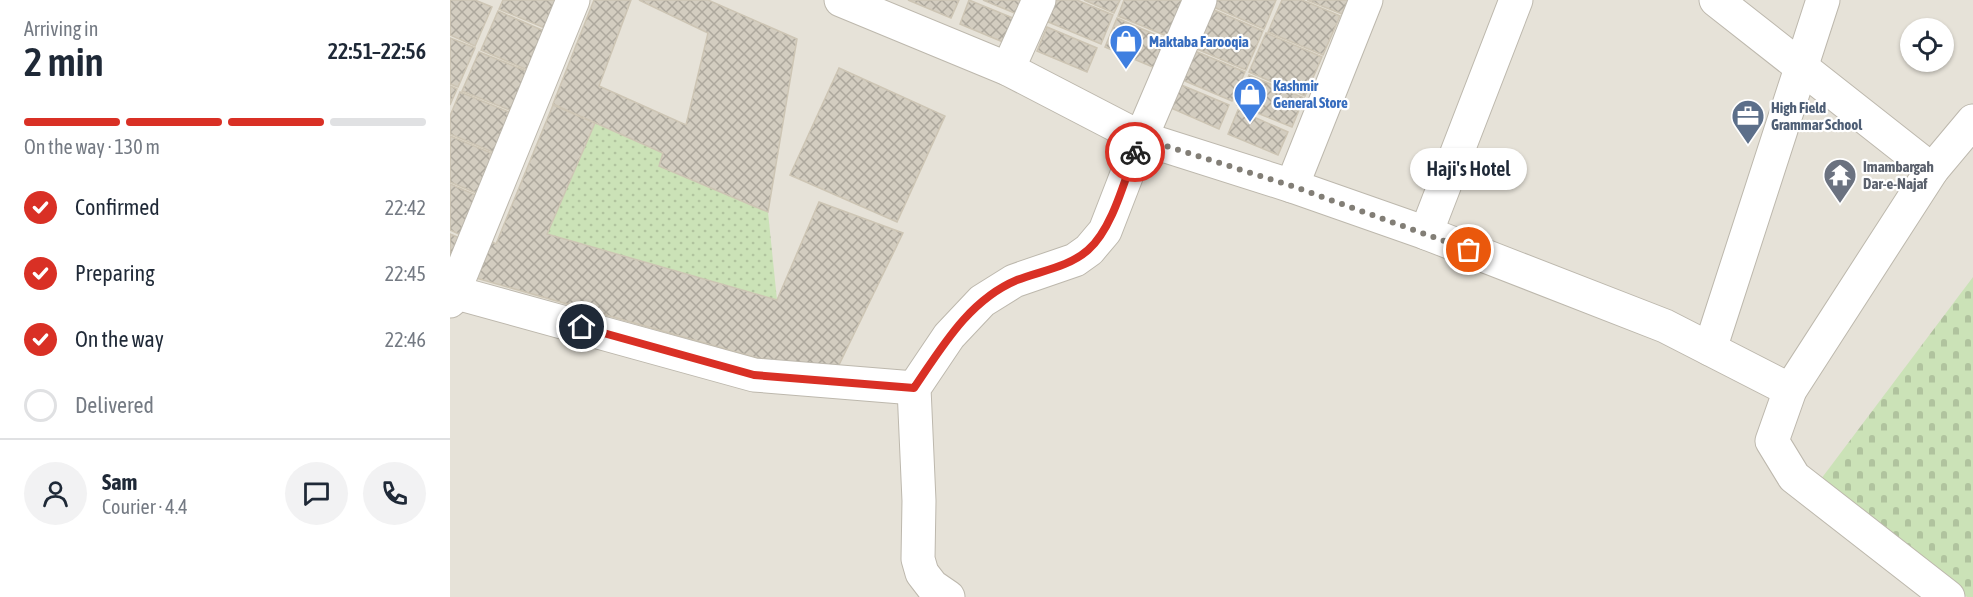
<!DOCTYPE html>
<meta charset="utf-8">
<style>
body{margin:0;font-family:"Asap Condensed",sans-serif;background:#f2f2f3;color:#1f2937;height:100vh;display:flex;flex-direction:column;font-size:22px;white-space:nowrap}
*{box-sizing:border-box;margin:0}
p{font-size:20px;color:#747a83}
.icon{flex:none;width:33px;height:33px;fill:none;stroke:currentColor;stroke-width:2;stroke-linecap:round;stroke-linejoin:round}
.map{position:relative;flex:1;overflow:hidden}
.side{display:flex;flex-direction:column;background:#fff;width:450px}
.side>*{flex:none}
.buttons{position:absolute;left:1450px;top:18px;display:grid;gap:12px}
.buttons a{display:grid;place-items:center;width:54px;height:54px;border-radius:50%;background:#fff;box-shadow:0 2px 4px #0004;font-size:30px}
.pin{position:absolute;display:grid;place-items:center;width:51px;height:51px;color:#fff;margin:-26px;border:3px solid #fff;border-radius:50%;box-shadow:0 2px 6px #0007}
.courier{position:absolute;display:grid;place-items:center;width:60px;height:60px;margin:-30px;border:4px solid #d93025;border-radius:50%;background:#fff;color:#222;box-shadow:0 2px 8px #0007}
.bubble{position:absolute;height:42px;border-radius:21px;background:#fff;box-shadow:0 2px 4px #0004;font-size:20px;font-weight:600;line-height:42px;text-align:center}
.head em{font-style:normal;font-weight:600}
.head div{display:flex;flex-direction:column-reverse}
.head{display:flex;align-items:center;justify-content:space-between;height:102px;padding:0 24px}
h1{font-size:39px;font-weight:600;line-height:45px}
.bar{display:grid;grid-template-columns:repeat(4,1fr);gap:9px 6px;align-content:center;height:72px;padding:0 24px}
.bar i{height:8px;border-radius:4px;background:#e0e1e3}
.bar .on{background:#d93025}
.bar p{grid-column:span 4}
.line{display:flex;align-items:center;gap:15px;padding:0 24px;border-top:2px solid #e0e1e3}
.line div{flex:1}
.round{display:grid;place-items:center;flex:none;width:63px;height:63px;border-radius:32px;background:#f2f2f3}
ol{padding:0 24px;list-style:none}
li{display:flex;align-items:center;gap:18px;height:66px}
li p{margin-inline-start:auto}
li .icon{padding:6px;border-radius:50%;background:#d93025;color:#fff;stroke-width:4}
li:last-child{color:#747a83}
li i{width:33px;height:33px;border:3px solid #e0e1e3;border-radius:50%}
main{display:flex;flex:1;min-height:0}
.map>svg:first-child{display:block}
.residential{fill:#e6e2d8;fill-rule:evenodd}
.grass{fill:url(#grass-dots)}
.cemetery{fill:url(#cemetery-stones)}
.building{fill:url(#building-cross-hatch);stroke:#cdc5b4;stroke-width:1.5}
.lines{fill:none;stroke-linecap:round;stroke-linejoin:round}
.minor-casing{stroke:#bdb8ad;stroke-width:35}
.minor{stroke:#fff;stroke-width:33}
.done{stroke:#827e76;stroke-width:6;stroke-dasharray:0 10.8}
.route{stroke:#d93025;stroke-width:8}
.labels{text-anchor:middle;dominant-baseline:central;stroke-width:4.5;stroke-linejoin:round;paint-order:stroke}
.shop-label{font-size:15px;font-weight:bold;fill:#366cbe;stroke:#fff;text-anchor:start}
.service-label{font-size:15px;font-weight:bold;fill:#4e5e75;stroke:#fff;text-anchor:start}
.worship-label{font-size:15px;font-weight:bold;fill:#5b616d;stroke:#fff;text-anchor:start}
</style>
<main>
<section class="side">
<div class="head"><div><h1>2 min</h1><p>Arriving in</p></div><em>22:51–22:56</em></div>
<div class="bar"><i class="on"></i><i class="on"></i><i class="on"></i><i></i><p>On the way · 130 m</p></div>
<ol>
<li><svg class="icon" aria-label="check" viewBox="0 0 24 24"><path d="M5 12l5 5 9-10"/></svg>Confirmed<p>22:42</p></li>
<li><svg class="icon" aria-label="check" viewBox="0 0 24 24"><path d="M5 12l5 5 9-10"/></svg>Preparing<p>22:45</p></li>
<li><svg class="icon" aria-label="check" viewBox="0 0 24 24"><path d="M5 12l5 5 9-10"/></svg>On the way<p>22:46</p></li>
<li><i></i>Delivered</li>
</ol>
<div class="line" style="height:108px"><a class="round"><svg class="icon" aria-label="person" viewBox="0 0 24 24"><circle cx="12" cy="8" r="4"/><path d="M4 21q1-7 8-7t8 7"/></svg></a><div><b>Sam</b><p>Courier · 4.4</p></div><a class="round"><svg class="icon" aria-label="chat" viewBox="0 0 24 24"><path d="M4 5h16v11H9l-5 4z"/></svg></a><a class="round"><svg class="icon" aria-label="phone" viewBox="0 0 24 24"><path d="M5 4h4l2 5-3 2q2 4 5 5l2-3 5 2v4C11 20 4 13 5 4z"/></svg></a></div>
</section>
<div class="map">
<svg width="1523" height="597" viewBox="0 0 1523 597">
<defs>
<pattern id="grass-dots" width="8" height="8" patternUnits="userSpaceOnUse" patternTransform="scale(1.5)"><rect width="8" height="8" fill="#cbe2b7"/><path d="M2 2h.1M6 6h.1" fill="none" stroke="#b0c39e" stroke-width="1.8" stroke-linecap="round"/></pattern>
<pattern id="cemetery-stones" width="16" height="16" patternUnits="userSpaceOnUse" patternTransform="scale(1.5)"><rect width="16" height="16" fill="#cbe2b7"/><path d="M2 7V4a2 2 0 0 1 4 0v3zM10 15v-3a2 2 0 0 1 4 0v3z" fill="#b0c39e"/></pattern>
<pattern id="building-cross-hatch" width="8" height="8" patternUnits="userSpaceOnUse" patternTransform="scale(1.5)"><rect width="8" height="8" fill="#d3cdc0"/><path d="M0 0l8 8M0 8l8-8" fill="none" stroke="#ada89d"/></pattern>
</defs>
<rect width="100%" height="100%" fill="#f2f0e9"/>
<path class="residential" d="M0 0H1523V597H0ZM1461 28H1494V62H1461Z"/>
<path class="grass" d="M145 123 213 153 209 166 318 212 327 300 97 234Z"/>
<path class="cemetery" d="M1523 277V597H1517L1368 483Z"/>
<g class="building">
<path d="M0 0H25L42 7 25 46 0 35Z"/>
<path d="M53 0H115L102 31 49 9Z"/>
<path d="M144 0H181L149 86 236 125 258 33 189 0H258L347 39 318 212 209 166 213 153 103 104Z"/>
<path d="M458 0H509L501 18Z"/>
<path d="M519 0 570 21 560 45 510 24Z"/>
<path d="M533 0H581L574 17Z"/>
<path d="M605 0H627L663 15 651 44 596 21Z"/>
<path d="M634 0H670L664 13Z"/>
<path d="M674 0H740L724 39 668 16Z"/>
<path d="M761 0H826L814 29 759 5Z"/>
<path d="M832 0H852L890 16 873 55 818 32Z"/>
<path d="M857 0H898L892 14Z"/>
<path d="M757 7 813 31 796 70 740 46Z"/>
<path d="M48 11 101 34 85 73 31 50Z"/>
<path d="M667 18 722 42 710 70 655 47Z"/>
<path d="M597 27 647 48 637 72 587 51Z"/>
<path d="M816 33 872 57 855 96 799 72Z"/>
<path d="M0 38 25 48 8 87 0 84Z"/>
<path d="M740 49 795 72 782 101 728 78Z"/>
<path d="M29 52 84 74 67 113 12 91Z"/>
<path d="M389 68 495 116 447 222 340 175Z"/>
<path d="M799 75 854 98 842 127 787 105Z"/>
<path d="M729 84 779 105 769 129 719 107Z"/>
<path d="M0 86 7 89 0 105Z"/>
<path d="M10 92 66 115 50 155 0 134V116Z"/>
<path d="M103 105 145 123 97 234 327 300 369 202 453 233 387 369 307 358 19 276 35 238 46 244Z"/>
<path d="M788 110 838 132 828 155 778 134Z"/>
<path d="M0 136 48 156 31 195 0 182Z"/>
<path d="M0 184 30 197 13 236 0 230Z"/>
<path d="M0 234 12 239 0 265Z"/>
</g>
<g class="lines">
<defs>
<g id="minor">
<path d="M391 0 558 69 691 138 842 186 976 233 1215 326 1340 390"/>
<path d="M1266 0 1482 170"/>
<path d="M558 69 589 0"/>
<path d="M842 186 916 0"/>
<path d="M976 233 1066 0"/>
<path d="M3 292 304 375 464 388"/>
<path d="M0 301 123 0"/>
<path d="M1260 349 1373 0"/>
<path d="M498 597 482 586 472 573 468 559 469 501 464 388 499 336 532 301 564 281 625 260 639 250 655 231 691 138 750 0"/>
<path d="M1498 597 1344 477 1322 441 1340 390 1482 170 1523 121"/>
</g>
</defs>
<use href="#minor" class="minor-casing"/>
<use href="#minor" class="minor"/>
</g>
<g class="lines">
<path class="done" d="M685 152 691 138 842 186 1019 250"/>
<path class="route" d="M132 327 304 375 464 388C492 347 519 300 567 280 590 271 619 267 638 250 662 229 674 182 685 152"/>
</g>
<defs>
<symbol id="shop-pin" viewBox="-11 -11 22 30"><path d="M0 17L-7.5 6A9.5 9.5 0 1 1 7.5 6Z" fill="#3f7fe0" stroke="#fff"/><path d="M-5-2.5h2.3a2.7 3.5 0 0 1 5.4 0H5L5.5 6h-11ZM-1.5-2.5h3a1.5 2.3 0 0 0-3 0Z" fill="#fff"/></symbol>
<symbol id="office-pin" viewBox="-11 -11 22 30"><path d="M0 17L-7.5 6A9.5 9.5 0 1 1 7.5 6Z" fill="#5c6f8a" stroke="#fff"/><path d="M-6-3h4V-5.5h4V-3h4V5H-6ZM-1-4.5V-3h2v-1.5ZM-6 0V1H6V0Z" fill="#fff"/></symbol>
<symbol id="temple-pin" viewBox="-11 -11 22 30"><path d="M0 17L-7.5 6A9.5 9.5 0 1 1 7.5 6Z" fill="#6b7280" stroke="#fff"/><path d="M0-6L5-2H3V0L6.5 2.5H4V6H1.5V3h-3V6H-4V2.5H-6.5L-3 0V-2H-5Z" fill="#fff"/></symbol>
</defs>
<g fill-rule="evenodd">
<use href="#shop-pin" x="657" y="22" width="38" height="52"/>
<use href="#shop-pin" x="781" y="75" width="38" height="52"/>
<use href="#office-pin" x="1279" y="97" width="38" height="52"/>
<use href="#temple-pin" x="1371" y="156" width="38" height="52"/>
</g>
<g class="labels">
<g class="shop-label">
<text x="699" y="41">Maktaba Farooqia</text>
<text x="823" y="85">Kashmir<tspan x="823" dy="17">General Store</tspan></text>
</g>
<g class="service-label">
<text x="1321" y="107">High Field<tspan x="1321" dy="17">Grammar School</tspan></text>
</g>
<g class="worship-label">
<text x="1413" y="166">Imambargah<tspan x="1413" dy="17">Dar-e-Najaf</tspan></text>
</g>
</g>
</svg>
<div class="buttons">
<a><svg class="icon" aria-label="locate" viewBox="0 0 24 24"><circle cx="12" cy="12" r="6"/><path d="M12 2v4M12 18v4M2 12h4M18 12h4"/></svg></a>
</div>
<div class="pin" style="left:1019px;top:250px;background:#ea580c"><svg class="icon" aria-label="bag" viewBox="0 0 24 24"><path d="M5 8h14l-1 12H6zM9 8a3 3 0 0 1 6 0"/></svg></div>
<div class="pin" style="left:132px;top:327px;background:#1f2937"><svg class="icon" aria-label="home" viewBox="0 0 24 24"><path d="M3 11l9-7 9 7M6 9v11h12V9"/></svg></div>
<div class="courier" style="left:685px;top:152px"><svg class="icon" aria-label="bike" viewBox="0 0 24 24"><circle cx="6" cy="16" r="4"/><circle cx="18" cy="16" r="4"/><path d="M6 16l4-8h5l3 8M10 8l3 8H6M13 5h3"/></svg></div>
<div class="bubble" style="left:960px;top:148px;width:117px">Haji's Hotel</div>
</div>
</main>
